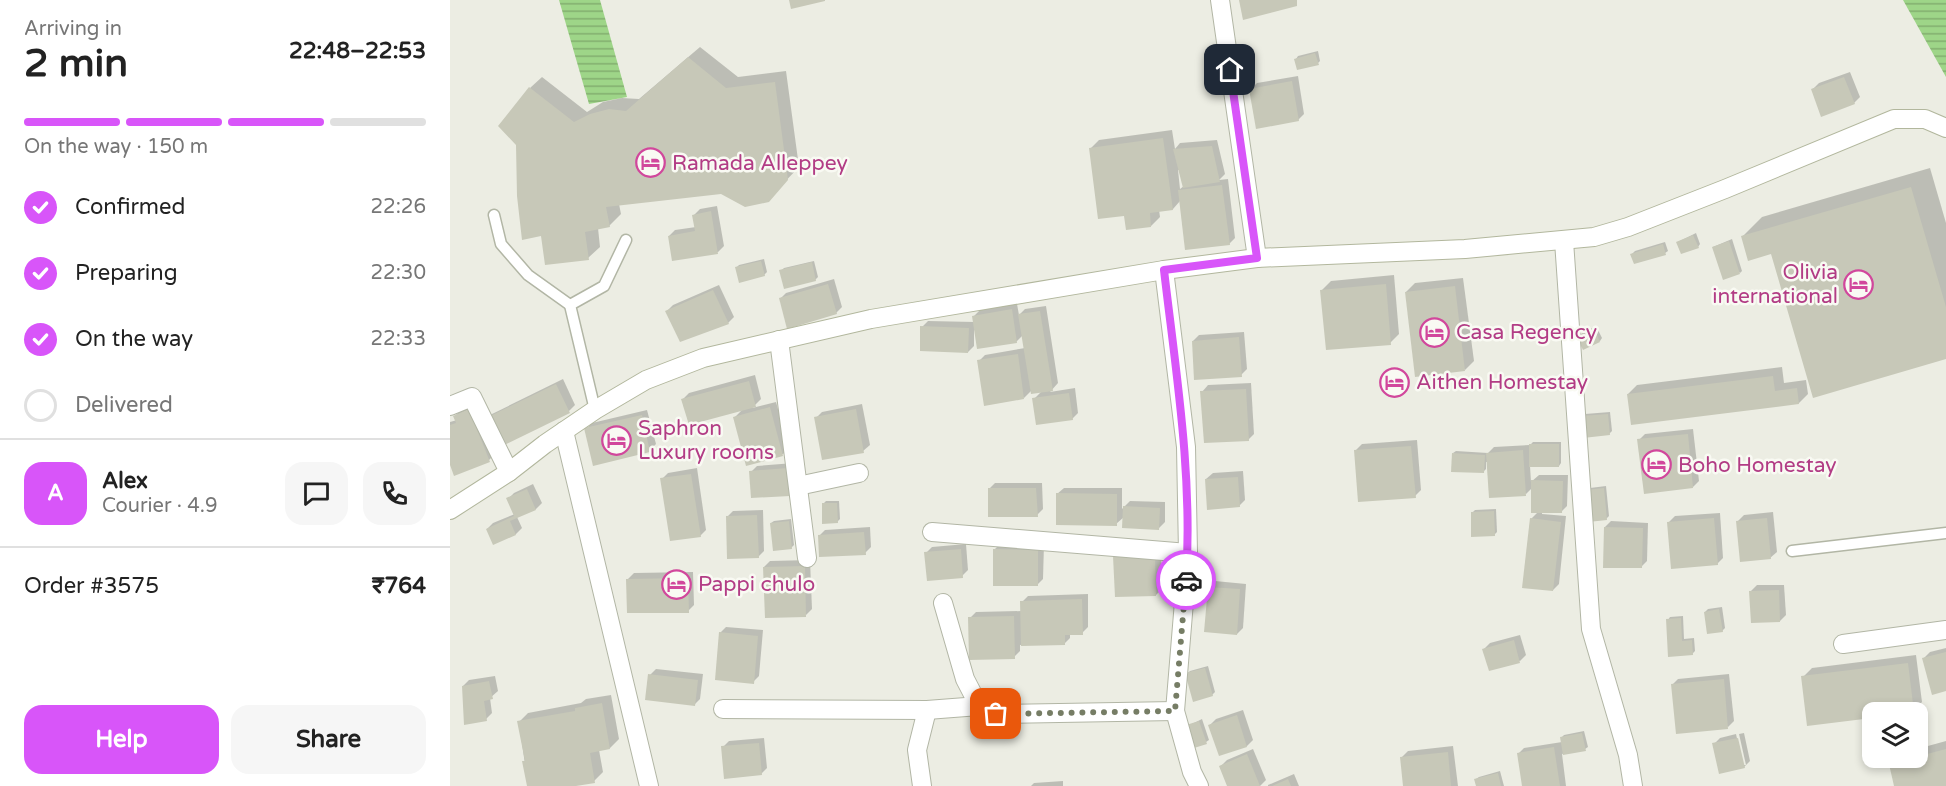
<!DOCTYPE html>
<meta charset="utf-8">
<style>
body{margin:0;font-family:"Varela Round",sans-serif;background:#f6f6f6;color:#222;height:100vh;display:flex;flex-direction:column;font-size:22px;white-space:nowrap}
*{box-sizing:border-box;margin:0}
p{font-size:20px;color:#767676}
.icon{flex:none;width:33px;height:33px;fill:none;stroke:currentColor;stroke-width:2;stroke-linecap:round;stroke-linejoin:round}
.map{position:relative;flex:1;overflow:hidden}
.sheet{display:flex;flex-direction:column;background:#fff;width:450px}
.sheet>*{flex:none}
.fabs{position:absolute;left:1412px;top:702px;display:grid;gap:12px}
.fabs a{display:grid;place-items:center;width:66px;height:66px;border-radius:12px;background:#fff;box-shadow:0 3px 9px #0003;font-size:30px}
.pin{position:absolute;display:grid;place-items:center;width:51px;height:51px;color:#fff;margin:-26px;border-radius:12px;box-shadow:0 3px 9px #0006}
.courier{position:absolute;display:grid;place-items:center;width:60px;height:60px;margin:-30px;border:4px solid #d855f9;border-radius:50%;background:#fff;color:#222;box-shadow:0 2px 8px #0007}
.summary em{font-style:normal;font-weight:700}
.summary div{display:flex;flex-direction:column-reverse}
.summary{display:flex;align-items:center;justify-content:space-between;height:102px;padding:0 24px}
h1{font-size:39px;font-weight:700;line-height:45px}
.bar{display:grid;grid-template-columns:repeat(4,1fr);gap:9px 6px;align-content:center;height:72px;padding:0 24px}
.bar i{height:8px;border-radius:4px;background:#e0e0e0}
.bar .active{background:#d855f9}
.bar p{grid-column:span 4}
.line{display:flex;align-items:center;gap:15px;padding:0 24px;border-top:2px solid #e0e0e0}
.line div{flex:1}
.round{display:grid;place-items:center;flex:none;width:63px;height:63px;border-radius:18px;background:#f6f6f6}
ol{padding:0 24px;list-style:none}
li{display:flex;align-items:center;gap:18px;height:66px}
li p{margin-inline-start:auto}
li .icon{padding:6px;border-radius:50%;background:#d855f9;color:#fff;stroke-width:4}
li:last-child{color:#767676}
li i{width:33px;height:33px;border:3px solid #e0e0e0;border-radius:50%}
.action{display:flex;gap:12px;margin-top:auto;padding:12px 24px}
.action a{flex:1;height:69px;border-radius:18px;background:#d855f9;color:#fff;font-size:24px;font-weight:700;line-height:69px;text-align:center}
.action a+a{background:#f6f6f6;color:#222}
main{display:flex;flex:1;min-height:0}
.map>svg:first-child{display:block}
.water{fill:url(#water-rules)}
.shadow{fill:#0003;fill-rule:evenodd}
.building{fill:#c7c8b8}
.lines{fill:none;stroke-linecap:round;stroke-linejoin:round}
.service-casing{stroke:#b2b6a5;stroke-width:13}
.minor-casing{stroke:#b2b6a5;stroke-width:20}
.tertiary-casing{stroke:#b2b6a5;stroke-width:20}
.secondary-casing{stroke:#b2b79d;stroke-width:20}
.service{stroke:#fff;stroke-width:10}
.minor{stroke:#fff;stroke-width:18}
.tertiary{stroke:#fff;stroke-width:18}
.secondary{stroke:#fff;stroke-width:18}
.done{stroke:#767d65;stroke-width:6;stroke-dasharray:0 10.8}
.route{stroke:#d855f9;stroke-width:8}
.labels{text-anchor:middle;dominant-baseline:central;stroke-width:5;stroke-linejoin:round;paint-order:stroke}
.hotel-label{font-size:21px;fill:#b23c85;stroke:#f9faf3;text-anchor:start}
</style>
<main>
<section class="sheet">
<div class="summary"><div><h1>2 min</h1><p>Arriving in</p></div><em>22:48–22:53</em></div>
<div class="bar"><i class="active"></i><i class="active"></i><i class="active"></i><i></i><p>On the way · 150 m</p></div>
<ol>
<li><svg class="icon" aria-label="check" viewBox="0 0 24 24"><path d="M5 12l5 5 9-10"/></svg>Confirmed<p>22:26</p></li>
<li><svg class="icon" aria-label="check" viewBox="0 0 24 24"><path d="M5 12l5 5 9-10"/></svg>Preparing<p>22:30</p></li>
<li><svg class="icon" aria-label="check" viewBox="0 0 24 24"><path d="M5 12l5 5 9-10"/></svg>On the way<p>22:33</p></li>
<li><i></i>Delivered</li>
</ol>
<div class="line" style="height:108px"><b class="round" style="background:#d855f9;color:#fff">A</b><div><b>Alex</b><p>Courier · 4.9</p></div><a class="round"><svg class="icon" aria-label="chat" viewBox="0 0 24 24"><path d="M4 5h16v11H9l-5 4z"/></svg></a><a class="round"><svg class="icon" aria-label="phone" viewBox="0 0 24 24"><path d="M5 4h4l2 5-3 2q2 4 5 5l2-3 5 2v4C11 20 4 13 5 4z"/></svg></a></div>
<div class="line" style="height:78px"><div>Order #3575</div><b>₹764</b></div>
<div class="action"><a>Help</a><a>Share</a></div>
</section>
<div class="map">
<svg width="1496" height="786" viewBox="0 0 1496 786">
<defs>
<pattern id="water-rules" width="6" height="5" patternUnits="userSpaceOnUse" patternTransform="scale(1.5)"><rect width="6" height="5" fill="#9ed588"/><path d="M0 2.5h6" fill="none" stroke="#82ae6f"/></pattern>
</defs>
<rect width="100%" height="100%" fill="#ecede3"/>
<g class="water">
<path d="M109 0H150L177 97 139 104Z"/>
<path d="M1453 0H1496V77Z"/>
</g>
<g class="shadow">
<path d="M250 47 288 77 336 71 349 167 326 191 271 192 169 204 171 214 159 226 148 228 150 247 138 258 80 88 92 77 137 112 153 102 172 98 189 99Z"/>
<path d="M868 51 870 61 868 63 846 59 848 56Z"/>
<path d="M1400 72 1410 97 1404 103 1363 89 1369 83Z"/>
<path d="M848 76 854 114 848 120 801 89 807 83Z"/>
<path d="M722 130 725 149 730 143 767 140 775 174 769 180 778 179 785 238 779 244 730 201 723 209 709 210 710 217 701 226 675 214 640 149 649 140ZM728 170H730L734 186 730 189Z"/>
<path d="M1480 168 1496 223V358L1293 236 1312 217Z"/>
<path d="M267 206 274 246 268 252 223 260 219 236 225 230 246 227 244 215 250 209Z"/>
<path d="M1246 233 1250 244 1248 247 1228 242Z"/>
<path d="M1282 239 1292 271 1290 273 1263 247Z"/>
<path d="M1215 242 1218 251 1215 253 1182 254 1185 251Z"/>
<path d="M314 259 317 272 314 275 286 268 289 265Z"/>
<path d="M364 261 368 277 365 280 331 271 334 268Z"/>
<path d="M944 275 949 334 940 343 872 290 881 281Z"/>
<path d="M1013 278 1024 361 1015 370 956 292 965 283Z"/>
<path d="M384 279 392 307 386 313 330 299 336 293Z"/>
<path d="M269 285 284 317 278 323 217 311 223 305Z"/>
<path d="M567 304 569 315 575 309 596 306 608 383 600 392 625 388 628 413 622 419 584 399 592 391 582 390 574 398 529 361 535 355 575 348 573 335 566 342 524 330V346L518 352 472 327 478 321 525 322 524 316 530 310Z"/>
<path d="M1146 326 1152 338 1150 341 1128 336Z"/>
<path d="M794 332 797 369 791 375 743 341 749 335Z"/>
<path d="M1332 367 1334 383 1356 380 1358 394 1349 403 1178 394 1187 385Z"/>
<path d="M305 375 311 399 302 408 326 402 339 448 333 454 297 464 285 417 294 408 233 399 239 393Z"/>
<path d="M113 379 125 405 119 411 49 446 36 420 42 414Z"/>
<path d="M801 383 804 434 798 440 752 392 758 385Z"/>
<path d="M25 404 45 454 39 460 0 461V422L7 420 5 416 11 410Z"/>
<path d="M412 404 420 445 413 451 366 418 372 412Z"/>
<path d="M197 410 206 444 200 450 144 464 136 429 142 423Z"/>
<path d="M1160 412 1162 431 1159 434 1132 417 1135 414Z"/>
<path d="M1243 429 1249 481 1243 487 1189 440 1195 434Z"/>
<path d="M967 440 971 490 965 496 906 450 912 444Z"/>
<path d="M1083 442H1111V463L1109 466H1080L1081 482 1089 475H1118L1117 506 1111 512 1092 511V514L1116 516 1109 584 1103 590 1081 519 1089 511 1083 487 1076 494 1038 462H1036V469L1033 472 1003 453 1006 451 1038 453 1044 447 1080 445Z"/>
<path d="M344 463 339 494 301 472 307 466Z"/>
<path d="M247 468 256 530 250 536 212 479 218 473Z"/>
<path d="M793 471 795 500 789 506 756 479 763 473Z"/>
<path d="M545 483H592L593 509 587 515 539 489Z"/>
<path d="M83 484 92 503 86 509 67 517 72 528 66 534 44 543 37 529 43 523 65 514 58 499 64 493Z"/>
<path d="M1156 486 1159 516 1156 519 1139 520 1140 488Z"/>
<path d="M614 488H672V509L680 501 715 502V522L709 528 674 517 666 524 607 494Z"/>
<path d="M376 501H389L390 519 387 522 373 504Z"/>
<path d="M1046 509 1047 532 1044 535 1022 513 1025 510Z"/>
<path d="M313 510 314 551 308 557 277 517 283 511Z"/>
<path d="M1323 512 1327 552 1320 558 1288 521 1294 515Z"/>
<path d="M1270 513 1273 558 1267 564 1219 522 1225 516Z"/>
<path d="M341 519 344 545 341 548 321 523 324 521Z"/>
<path d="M1161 521 1198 523 1197 561 1191 567 1155 527Z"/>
<path d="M420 527 421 547 415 553 369 536 375 530Z"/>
<path d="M516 544 518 570 512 576 476 553 482 547Z"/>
<path d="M550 544H594L593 579 587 585 544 550Z"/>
<path d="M711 550 712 589 706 595 666 596Z"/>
<path d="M360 560 362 609 356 615 314 567 320 561Z"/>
<path d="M243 572 244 605 238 611 178 579 184 573Z"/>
<path d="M765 581 796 584 793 628 787 634 759 587Z"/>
<path d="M1307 585H1334L1336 615 1330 621 1301 591Z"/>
<path d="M638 594V627L632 633 620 634V638L614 644 570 645V651L564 657 520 618 526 612 572 611V602L578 596Z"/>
<path d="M1272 607 1275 628 1272 631 1255 612 1258 609Z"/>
<path d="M1233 616 1234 639 1244 638 1245 651 1242 654 1220 655 1218 620 1220 617Z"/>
<path d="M276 627 313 630 309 676 303 682 270 633Z"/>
<path d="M1070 635 1076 655 1070 661 1034 649 1040 643Z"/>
<path d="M1496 648V690L1474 658 1480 652Z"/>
<path d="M1466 655 1472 702 1463 711 1422 712V716L1353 677 1362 668Z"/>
<path d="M758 666 765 692 762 695 737 674 740 671Z"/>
<path d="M206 669 253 674 250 699 244 705 200 675Z"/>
<path d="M1279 674 1284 721 1278 727 1222 685 1228 679Z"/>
<path d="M45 676 48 691 40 698 42 713 36 719 13 686 19 680Z"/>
<path d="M161 695 169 739 160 748 149 750 153 772 144 781 117 786H78L69 722 78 713 131 703 136 699Z"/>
<path d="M793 710 803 740 797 746 770 754 760 725 766 719Z"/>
<path d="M752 719 759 740 756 742 738 726Z"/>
<path d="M1134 731 1138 747 1135 749 1112 754 1116 786H1073L1068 754 1074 748 1112 742 1111 738 1114 735Z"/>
<path d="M1294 733 1300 761 1294 767 1264 744 1270 738 1286 734 1293 765H1296L1289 734Z"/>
<path d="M314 738 317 768 311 774 273 747 279 741Z"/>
<path d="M1496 741V786H1446L1440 764 1447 758H1467V749Z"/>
<path d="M1003 746 1008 786H955L952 757 958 751Z"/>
<path d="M803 749 816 780 810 786H779L771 766 777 760Z"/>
<path d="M1050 771 1054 786H1028L1026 779 1029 777Z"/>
<path d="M844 774 849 786H818V785Z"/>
<path d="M613 781V786H581L584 783Z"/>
</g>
<g class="building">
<path d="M339 0H375V1L341 9Z"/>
<path d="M789 0H847V6L793 20Z"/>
<path d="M865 53 869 65 847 70 844 59Z"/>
<path d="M238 57 276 88 325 82 338 180 319 202 295 207 271 194 156 207 160 227 135 232 139 260 95 265 91 236 72 240 67 196 66 145 48 126 79 87 124 122 140 114 159 109 176 111Z"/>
<path d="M1394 77 1405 104 1371 117 1361 89Z"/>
<path d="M842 81 849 121 806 129 799 89Z"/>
<path d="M713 138 723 210 700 213 701 227 676 230 674 216 648 219 639 148Z"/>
<path d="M762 146 770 182 733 188 723 149Z"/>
<path d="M772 185 780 245 735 250 728 190Z"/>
<path d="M1461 187 1496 307V359L1363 398 1321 254 1298 261 1291 236Z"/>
<path d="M261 211 268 254 222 261 218 236 245 231 242 215Z"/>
<path d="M1243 235 1249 248 1231 254 1226 242Z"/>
<path d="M1279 241 1290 274 1273 280 1262 247Z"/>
<path d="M1213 244 1216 255 1184 264 1180 254Z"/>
<path d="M311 261 315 276 289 283 285 267Z"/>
<path d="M362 262 366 281 334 289 329 270Z"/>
<path d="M378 284 387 314 337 329 329 298Z"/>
<path d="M936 284 941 345 876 350 870 290Z"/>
<path d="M1005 286 1015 371 965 377 955 292Z"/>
<path d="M263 290 279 324 230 342 215 311Z"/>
<path d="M562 309 567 343 527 349 522 316Z"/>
<path d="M590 311 603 391 581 394 568 314Z"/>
<path d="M470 326 519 328 518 353 470 351Z"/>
<path d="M1144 328 1150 342 1133 350 1126 336Z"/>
<path d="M789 337 792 377 744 380 742 341Z"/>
<path d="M568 354 574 399 534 406 527 360Z"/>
<path d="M1323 376 1325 391 1347 388 1349 404 1181 425 1177 394Z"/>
<path d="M299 381 306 407 239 425 231 399Z"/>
<path d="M106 384 120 413 48 448 34 419Z"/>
<path d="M796 389 799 441 754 443 750 391Z"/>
<path d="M619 393 623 420 586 425 582 398Z"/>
<path d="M320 407 333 456 296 466 283 417Z"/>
<path d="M19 409 40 462 4 476 0 465V425L6 423 3 416Z"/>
<path d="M406 409 414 453 372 460 364 417Z"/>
<path d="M1158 414 1160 435 1133 438 1130 416Z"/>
<path d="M192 415 200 452 143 466 134 428Z"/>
<path d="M1238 434 1243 488 1194 494 1187 439Z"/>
<rect x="1079" y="444" width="30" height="23"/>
<path d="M961 446 966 498 908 502 904 450Z"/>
<path d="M1073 450 1076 496 1039 498 1036 453Z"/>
<path d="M1002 453 1035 455 1034 473 1001 472Z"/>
<path d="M338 468 340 496 301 498 299 471Z"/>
<path d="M241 474 251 537 220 541 210 478Z"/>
<path d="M788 477 790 507 757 510 755 479Z"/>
<path d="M1081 480 1113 481 1112 513H1081Z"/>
<path d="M538 488H586L588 517H538Z"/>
<path d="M1154 488 1157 520 1138 522 1135 490Z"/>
<path d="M77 489 86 510 60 521 66 535 43 545 36 529 64 516 56 498Z"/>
<path d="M606 493 667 494V526L606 525Z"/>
<path d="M372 503H387L388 523 372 524Z"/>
<path d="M673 506 710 508 709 530 672 528Z"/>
<path d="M1044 511 1045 536 1021 537V512Z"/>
<path d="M307 515 309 558 277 559 276 516Z"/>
<path d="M1080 518 1111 522 1103 591 1072 588Z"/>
<path d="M1264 518 1268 565 1221 569 1217 522Z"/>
<path d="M1317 518 1321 559 1290 562 1286 521Z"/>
<path d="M339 521 342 549 323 551 320 523Z"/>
<path d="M1154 527 1193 528 1192 568H1153Z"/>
<path d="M414 532 416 555 369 557 368 535Z"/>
<path d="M511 549 513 578 477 581 474 552Z"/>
<path d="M543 549 588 550V586H543Z"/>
<path d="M663 556H705L706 596 665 597Z"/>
<path d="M355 566 356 617 315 618 313 567Z"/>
<path d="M238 578 239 613H177L176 579Z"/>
<path d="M758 587 790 589 787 635 754 632Z"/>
<path d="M1329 590 1330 622 1301 623 1299 591Z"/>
<path d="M632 599 633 635H615V645L571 646 570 601Z"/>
<path d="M1269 609 1273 632 1257 634 1254 612Z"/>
<path d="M564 616 565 659 519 660 518 617Z"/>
<path d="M1231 618 1232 641 1242 640 1243 655 1218 657 1216 619Z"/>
<path d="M269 632 308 636 304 684 265 680Z"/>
<path d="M1064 640 1070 663 1039 671 1032 649Z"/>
<path d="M1496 652V691L1482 695 1472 658Z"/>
<path d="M1458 663 1464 712H1422V718L1357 726 1351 676Z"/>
<path d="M755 668 763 696 743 702 735 673Z"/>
<path d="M198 674 248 680 245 706 195 700Z"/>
<path d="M1274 679 1278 729 1226 734 1221 684Z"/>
<path d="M39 681 43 699 34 701 37 721 14 725 12 686Z"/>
<path d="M152 703 160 749 140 753 145 783 126 786H77L72 761H75L67 721 125 711V708Z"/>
<path d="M787 715 797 747 769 756 758 725Z"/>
<path d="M749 721 757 744 744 748 736 725Z"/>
<path d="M1132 733 1136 751 1113 755 1110 737Z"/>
<path d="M1288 738 1295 768 1269 774 1262 743Z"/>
<path d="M309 743 312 775 274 779 271 746Z"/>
<path d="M1104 747 1110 786H1072L1067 753Z"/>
<path d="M1496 749V786H1444L1439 764Z"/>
<path d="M998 752 1001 786H953L950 757Z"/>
<path d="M797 754 810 786H777L769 766Z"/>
<path d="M1048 773 1051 786H1026L1024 779Z"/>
<path d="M838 779 841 786H822Z"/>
</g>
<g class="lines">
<defs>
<g id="service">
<path d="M44 215 51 244 78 275 120 305"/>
<path d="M145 410 120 305 154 286 176 240"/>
<path d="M1342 551 1496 533"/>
</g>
<g id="minor">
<path d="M1114 241 1141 629 1178 755 1183 786"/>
<path d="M714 270 736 447 738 553 725 711 742 772 749 786"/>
<path d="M329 340 357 558"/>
<path d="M0 406 22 397 59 472"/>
<path d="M114 431 199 786"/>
<path d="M348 486 409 473"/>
<path d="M482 532 738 553"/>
<path d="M493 603 515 679 529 706 546 714 725 711"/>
<path d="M1393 644 1496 630"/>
<path d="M273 709 477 710 529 706"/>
<path d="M472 786 467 750 477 710"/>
</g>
<path id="tertiary" d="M770 0 807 258"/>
<path id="secondary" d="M0 510 59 472 95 444 145 410 196 380 253 358 421 319 714 270 807 258 1015 249 1144 237 1178 227 1275 189 1444 119H1475L1496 128"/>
</defs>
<use href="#service" class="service-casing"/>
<use href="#minor" class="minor-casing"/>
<use href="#tertiary" class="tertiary-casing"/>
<use href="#secondary" class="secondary-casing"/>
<use href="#service" class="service"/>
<use href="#minor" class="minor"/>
<use href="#tertiary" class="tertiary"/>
<use href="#secondary" class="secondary"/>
</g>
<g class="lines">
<path class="done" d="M546 714 725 711 736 580"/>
<path class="route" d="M736 580C743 476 726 373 714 270L807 258 780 70"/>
</g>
<defs>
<symbol id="hotel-ring" viewBox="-11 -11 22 22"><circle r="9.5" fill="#f9faf3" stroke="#d1479c" stroke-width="1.5"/><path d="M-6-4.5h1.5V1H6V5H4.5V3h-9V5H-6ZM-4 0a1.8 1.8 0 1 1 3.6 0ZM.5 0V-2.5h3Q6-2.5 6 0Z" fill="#d1479c"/></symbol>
</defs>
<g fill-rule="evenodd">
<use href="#hotel-ring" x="184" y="146" width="33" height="33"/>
<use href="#hotel-ring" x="1392" y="268" width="33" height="33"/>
<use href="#hotel-ring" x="968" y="316" width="33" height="33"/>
<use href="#hotel-ring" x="928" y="366" width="33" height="33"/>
<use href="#hotel-ring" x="150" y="424" width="33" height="33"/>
<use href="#hotel-ring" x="1190" y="448" width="33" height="33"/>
<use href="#hotel-ring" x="210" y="568" width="33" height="33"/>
</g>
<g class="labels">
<g class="hotel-label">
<text x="222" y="163">Ramada Alleppey</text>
<text x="1388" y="272" text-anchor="end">Olivia<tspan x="1388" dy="24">international</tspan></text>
<text x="1006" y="332">Casa Regency</text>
<text x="966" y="382">Aithen Homestay</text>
<text x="188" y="428">Saphron<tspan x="188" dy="24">Luxury rooms</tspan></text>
<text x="1228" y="465">Boho Homestay</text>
<text x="248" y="584">Pappi chulo</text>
</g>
</g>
</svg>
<div class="fabs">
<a><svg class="icon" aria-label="layers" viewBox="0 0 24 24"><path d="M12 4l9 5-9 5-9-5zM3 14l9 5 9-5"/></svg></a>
</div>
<div class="pin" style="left:546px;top:714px;background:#ea580c"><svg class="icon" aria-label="bag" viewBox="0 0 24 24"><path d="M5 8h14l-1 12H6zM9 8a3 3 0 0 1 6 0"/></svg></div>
<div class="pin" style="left:780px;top:70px;background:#1f2937"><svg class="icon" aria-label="home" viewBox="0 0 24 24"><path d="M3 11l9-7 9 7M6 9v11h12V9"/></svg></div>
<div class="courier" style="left:736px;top:580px"><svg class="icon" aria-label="car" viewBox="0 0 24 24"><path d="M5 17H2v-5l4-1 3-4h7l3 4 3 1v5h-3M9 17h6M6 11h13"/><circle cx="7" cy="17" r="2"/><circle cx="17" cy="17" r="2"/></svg></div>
</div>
</main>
